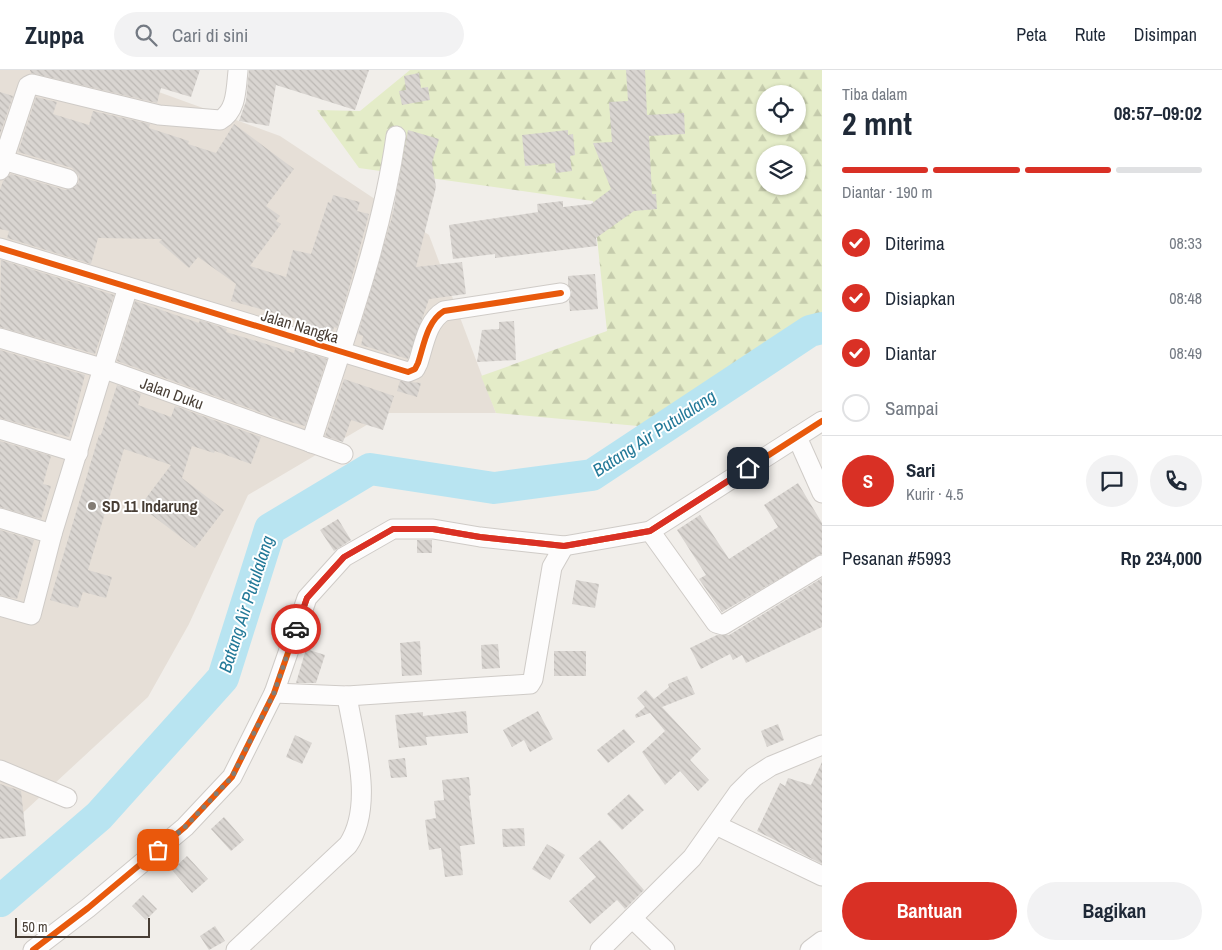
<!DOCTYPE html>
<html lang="id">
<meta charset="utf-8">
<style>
body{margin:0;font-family:"Archivo Narrow",sans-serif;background:#f2f2f3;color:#1f2937;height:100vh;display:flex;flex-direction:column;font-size:19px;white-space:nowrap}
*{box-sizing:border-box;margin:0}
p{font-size:16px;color:#747a83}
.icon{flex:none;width:28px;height:28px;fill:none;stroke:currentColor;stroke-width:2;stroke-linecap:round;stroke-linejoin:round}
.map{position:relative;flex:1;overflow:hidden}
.details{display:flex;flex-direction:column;background:#fff;width:400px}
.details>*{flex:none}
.tools{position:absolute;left:756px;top:15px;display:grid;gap:10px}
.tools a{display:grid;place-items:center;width:50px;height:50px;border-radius:50%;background:#fff;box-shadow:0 1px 4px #0004;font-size:25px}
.scale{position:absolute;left:15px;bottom:12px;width:135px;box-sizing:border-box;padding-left:5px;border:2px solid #483e35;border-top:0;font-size:14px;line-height:18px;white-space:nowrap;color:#483e35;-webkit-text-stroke:4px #fff;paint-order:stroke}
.pin{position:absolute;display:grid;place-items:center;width:42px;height:42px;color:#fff;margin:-21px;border-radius:10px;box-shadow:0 2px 8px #0006}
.courier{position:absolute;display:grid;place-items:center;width:50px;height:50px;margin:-25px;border:4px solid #d93025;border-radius:50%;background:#fff;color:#222;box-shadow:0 1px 6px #0007}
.headline em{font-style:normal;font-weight:700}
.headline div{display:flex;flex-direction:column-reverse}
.headline{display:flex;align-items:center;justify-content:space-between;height:85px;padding:0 20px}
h1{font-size:32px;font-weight:700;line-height:38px}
.bar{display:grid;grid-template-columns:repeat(4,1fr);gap:8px 5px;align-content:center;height:60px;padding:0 20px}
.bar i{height:6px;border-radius:4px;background:#e0e1e3}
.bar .selected{background:#d93025}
.bar p{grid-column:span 4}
.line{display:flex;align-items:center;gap:12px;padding:0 20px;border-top:1px solid #e0e1e3}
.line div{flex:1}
.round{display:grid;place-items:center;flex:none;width:52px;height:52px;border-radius:26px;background:#f2f2f3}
ol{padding:0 20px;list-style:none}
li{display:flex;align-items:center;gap:15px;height:55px}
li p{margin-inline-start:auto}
li .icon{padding:5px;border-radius:50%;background:#d93025;color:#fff;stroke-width:4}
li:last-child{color:#747a83}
li i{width:28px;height:28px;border:2px solid #e0e1e3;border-radius:50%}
.primary-button{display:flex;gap:10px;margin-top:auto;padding:10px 20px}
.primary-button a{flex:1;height:58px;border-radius:30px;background:#d93025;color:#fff;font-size:20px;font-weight:700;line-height:58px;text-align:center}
.primary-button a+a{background:#f2f2f3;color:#1f2937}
header{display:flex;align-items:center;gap:30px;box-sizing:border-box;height:70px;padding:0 25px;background:#fff;border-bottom:1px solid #e0e1e3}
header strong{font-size:24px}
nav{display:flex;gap:28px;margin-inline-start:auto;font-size:18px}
.search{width:350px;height:45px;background:#f2f2f3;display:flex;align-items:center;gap:12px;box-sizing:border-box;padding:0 18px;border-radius:28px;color:#747a83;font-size:19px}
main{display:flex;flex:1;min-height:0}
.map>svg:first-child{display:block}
.residential{fill:#e6dfd7}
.forest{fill:url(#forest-firs);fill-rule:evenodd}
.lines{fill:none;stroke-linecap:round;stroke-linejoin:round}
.river{stroke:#b8e4f1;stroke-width:32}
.building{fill:url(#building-back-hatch)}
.minor-casing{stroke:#cfcbc7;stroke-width:21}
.minor{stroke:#fdfcfc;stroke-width:19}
.cycleway-casing{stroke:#fff;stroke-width:9}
.cycleway{stroke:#e8590c;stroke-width:6}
.done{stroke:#837c74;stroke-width:5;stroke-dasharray:0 9}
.route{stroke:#d93025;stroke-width:6}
.poi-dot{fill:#837c74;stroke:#fff;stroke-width:2}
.labels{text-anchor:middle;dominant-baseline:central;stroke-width:4;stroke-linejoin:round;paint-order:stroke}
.street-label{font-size:16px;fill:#483e35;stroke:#fff}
.poi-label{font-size:16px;font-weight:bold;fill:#483e35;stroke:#fff;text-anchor:start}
.water-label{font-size:18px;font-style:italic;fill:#237998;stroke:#fff}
</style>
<header>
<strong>Zuppa</strong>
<div class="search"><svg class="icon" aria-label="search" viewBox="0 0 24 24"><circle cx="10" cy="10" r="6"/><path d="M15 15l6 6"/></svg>Cari di sini</div>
<nav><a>Peta</a><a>Rute</a><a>Disimpan</a></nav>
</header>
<main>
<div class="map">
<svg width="822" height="880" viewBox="0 0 822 880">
<defs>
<pattern id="forest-firs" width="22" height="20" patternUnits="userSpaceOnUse" patternTransform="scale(1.25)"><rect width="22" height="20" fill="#e4ecc8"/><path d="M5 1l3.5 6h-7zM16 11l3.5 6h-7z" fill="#c5cbac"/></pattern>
<pattern id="building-back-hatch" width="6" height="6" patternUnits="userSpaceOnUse" patternTransform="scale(1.25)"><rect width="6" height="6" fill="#d9d5d1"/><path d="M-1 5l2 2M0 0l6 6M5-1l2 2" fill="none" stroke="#bcb8b4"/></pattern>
</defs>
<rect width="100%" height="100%" fill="#f1eeea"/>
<path class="residential" d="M0 0H98L280 66 429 165 496 343H387L248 425 189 554 148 627 0 764Z"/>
<path class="forest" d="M410 0H822V263L638 356 496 343 481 306 607 261 593 131 359 98 317 40 360 41ZM765 24H798V56H765ZM765 84H798V116H765Z"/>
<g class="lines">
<path class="river" d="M0 831 99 746 223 608 270 459 370 399 494 418 592 405 810 261 822 258"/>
</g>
<g class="building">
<path d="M30 0H200L191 27 161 18 157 33 31 3Z"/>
<path d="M249 0H369L355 40 276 15 269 56 239 51 246 31Z"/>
<path d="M626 0H645L647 45 684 43 685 64 649 66 652 124H656L657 139 634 141 596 168 597 176 495 188V184L453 189 449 155 538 142 537 134 563 131V137L591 134 611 119 593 73 612 72 609 32 628 31Z"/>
<path d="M419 3 421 18 428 17 430 30 402 35 399 21 406 20 404 6Z"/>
<path d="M0 22 13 26 0 64Z"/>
<path d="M36 27 57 32 53 44 89 55 93 41 150 54 149 58 189 71 188 74 216 83 234 54 294 99 266 136 280 146 276 151 281 154 250 196 286 207 293 180 311 184 328 132 331 133 333 125 360 132 357 141 369 144 349 218 337 258 334 257 331 267 302 258 304 251 231 231 236 214 198 187 189 198 159 172 162 169 98 168 91 194 7 168 9 161 0 159V120L3 111 11 104 65 120 75 117 79 112V106L72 98 18 82Z"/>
<path d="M408 60 439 69 432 93 436 117 416 197 462 192 466 224 429 229 408 289 361 275 363 266 358 264 392 147Z"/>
<path d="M568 60V65L573 64 575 85 570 86 572 101 556 103 555 93 525 96 522 65Z"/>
<path d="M1 190 114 225 95 284 0 257Z"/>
<path d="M595 204 598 239 570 241 569 230 572 222 568 215V206Z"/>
<path d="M135 231 199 253 200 250 227 259 226 262 263 273 294 283 295 279 327 289 305 356 279 349 117 291Z"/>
<path d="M514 251 516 290 477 292 482 260 499 259V252Z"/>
<path d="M0 280 85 305 69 367 0 348Z"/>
<path d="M344 309 394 326 383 360 351 350 343 372 325 366Z"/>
<path d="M400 311 421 313 417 327 397 321Z"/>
<path d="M117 315 141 324 138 335 171 347 175 336 261 367 251 394 215 381 214 383 192 376 182 408 224 440 195 478 140 436 171 395 124 379 88 500 112 507 106 528 83 522 78 538 50 530 99 365H101Z"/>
<path d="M0 371 51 386 43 414 51 416 41 449 0 437Z"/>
<path d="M798 413 822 453V484L722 542 699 509 706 505 677 460 700 445 729 489 778 457 764 435Z"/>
<path d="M338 449 351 470 334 481 320 460Z"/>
<path d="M0 460 34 470 17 529 0 525Z"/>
<rect x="417" y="470" width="15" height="13"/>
<path d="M822 508V557L746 593 742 585 733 590 730 584 701 599 690 578 717 565H729Z"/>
<path d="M576 510 599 514 595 538 572 534Z"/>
<path d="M420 571 422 605 402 606 400 573Z"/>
<path d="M498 574 500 598 482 599 481 575Z"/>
<path d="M306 579 325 585 316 613H296Z"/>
<rect x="554" y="581" width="32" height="25"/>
<path d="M687 606 695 624 662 637 701 679 690 690 709 710 698 721 680 701 665 715 642 682 665 661 650 643 636 648 635 645 645 637 637 628 646 620 654 629 669 617 668 614Z"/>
<path d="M466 641 468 663 426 667 427 675 399 678 395 645 423 642V646Z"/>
<path d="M538 641 553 669 530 682 524 670 512 677 503 660Z"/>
<path d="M778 654 784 670 767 677 761 661Z"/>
<path d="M624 659 635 672 608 693 597 680Z"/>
<path d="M295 665 312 673 302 694 286 687Z"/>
<path d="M405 688 407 707 391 708 388 690Z"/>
<path d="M822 692V794L757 761 780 713 785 716 788 708 811 715Z"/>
<path d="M469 707 471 725 469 726 475 774 460 776 463 805 445 807 441 778 429 780 425 750 436 748 434 731 444 730 442 710Z"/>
<path d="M0 714 21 721 26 766 0 769Z"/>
<path d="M629 724 644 740 622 760 607 744Z"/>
<path d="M224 747 244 770 231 781 211 759Z"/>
<path d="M524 758 525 776 503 777 502 759Z"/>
<path d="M600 770 644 820 625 839 617 830 590 854 569 831 596 807 579 788Z"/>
<path d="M547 774 565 785 550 810 532 799Z"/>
<path d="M187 786 208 809 192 823 172 800Z"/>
<path d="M143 825 157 839 146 850 132 836Z"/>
<path d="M215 856 225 871 209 880 200 866Z"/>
</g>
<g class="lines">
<defs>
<g id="minor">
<path d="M0 89 68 109"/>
<path d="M0 100 28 16 32 14 159 45 220 50C237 41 236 18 238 1"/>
<path d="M0 178 408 302 415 299 418 293C424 275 427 251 444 241L561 223"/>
<path d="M0 268 105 299 343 384"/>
<path d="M0 359 78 383"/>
<path d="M797 367 822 423"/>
<path d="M311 373C343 272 381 172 396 66"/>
<path d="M0 448 52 464"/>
<path d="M650 461 716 553 723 555 822 495"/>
<path d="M0 536 31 545 52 464 128 217"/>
<path d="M274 623 347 626 530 614 533 609 552 497 564 476"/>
<path d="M0 700 67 728"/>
<path d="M716 755 822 806"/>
<path d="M632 848 665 880"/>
<path d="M33 880 88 838 185 757 232 707 274 623 307 528 344 487 393 459H433L480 467 564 476 650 461 822 351"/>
<path d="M236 880 348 775C375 735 354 670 347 626"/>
<path d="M600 880 692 788 738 723 754 707 771 696 822 675"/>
<path d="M810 880 822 871"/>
</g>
</defs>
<use href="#minor" class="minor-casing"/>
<use href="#minor" class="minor"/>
<defs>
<g id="cycleway">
<path d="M0 178 408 302 415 299 418 293C424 275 427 251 444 241L561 223"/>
<path d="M33 880 88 838 185 757 232 707 274 623 307 528 344 487 393 459H433L480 467 564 476 650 461 822 351"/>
</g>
</defs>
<use href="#cycleway" class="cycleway-casing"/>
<use href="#cycleway" class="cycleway"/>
</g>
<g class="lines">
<path class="done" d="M158 780 185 757 232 707 274 623 296 559"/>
<path class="route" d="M296 559 307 528 344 487 393 459H433L480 467 564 476 650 461 748 398"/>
</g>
<circle class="poi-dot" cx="92" cy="436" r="5"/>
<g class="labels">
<g class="street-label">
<text transform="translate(300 256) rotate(17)">Jalan Nangka</text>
<text transform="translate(172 323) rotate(20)">Jalan Duku</text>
</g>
<g class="poi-label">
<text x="102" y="436">SD 11 Indarung</text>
</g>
<g class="water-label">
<text transform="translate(654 363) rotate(-33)">Batang Air Putulalang</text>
<text transform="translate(246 534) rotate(-72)">Batang Air Putulalang</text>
</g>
</g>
</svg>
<div class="tools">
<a><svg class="icon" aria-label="locate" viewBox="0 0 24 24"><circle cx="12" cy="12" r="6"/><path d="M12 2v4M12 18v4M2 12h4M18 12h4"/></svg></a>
<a><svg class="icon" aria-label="layers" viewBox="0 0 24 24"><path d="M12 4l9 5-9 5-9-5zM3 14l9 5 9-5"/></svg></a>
</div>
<div class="scale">50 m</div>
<div class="pin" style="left:158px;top:780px;background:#ea580c"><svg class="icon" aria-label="bag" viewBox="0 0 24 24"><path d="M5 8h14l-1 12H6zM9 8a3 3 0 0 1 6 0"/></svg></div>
<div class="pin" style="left:748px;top:398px;background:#1f2937"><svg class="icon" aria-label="home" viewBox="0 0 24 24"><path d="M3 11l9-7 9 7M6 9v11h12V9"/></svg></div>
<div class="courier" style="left:296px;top:559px"><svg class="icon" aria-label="car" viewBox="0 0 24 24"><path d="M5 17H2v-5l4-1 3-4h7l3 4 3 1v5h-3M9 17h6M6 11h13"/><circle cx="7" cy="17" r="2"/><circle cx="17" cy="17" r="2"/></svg></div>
</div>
<section class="details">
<div class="headline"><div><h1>2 mnt</h1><p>Tiba dalam</p></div><em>08:57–09:02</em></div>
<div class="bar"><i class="selected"></i><i class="selected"></i><i class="selected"></i><i></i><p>Diantar · 190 m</p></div>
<ol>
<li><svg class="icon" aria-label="check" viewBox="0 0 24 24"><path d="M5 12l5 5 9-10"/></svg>Diterima<p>08:33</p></li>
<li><svg class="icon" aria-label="check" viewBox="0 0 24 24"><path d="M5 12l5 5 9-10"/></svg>Disiapkan<p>08:48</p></li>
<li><svg class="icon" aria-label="check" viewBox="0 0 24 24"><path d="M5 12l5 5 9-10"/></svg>Diantar<p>08:49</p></li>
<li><i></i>Sampai</li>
</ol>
<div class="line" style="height:90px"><b class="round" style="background:#d93025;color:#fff">S</b><div><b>Sari</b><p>Kurir · 4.5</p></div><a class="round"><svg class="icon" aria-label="chat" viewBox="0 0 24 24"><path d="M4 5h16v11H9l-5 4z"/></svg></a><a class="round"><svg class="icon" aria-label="phone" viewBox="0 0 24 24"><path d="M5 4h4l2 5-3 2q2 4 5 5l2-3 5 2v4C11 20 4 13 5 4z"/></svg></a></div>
<div class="line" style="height:65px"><div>Pesanan #5993</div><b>Rp 234,000</b></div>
<div class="primary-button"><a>Bantuan</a><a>Bagikan</a></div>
</section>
</main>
